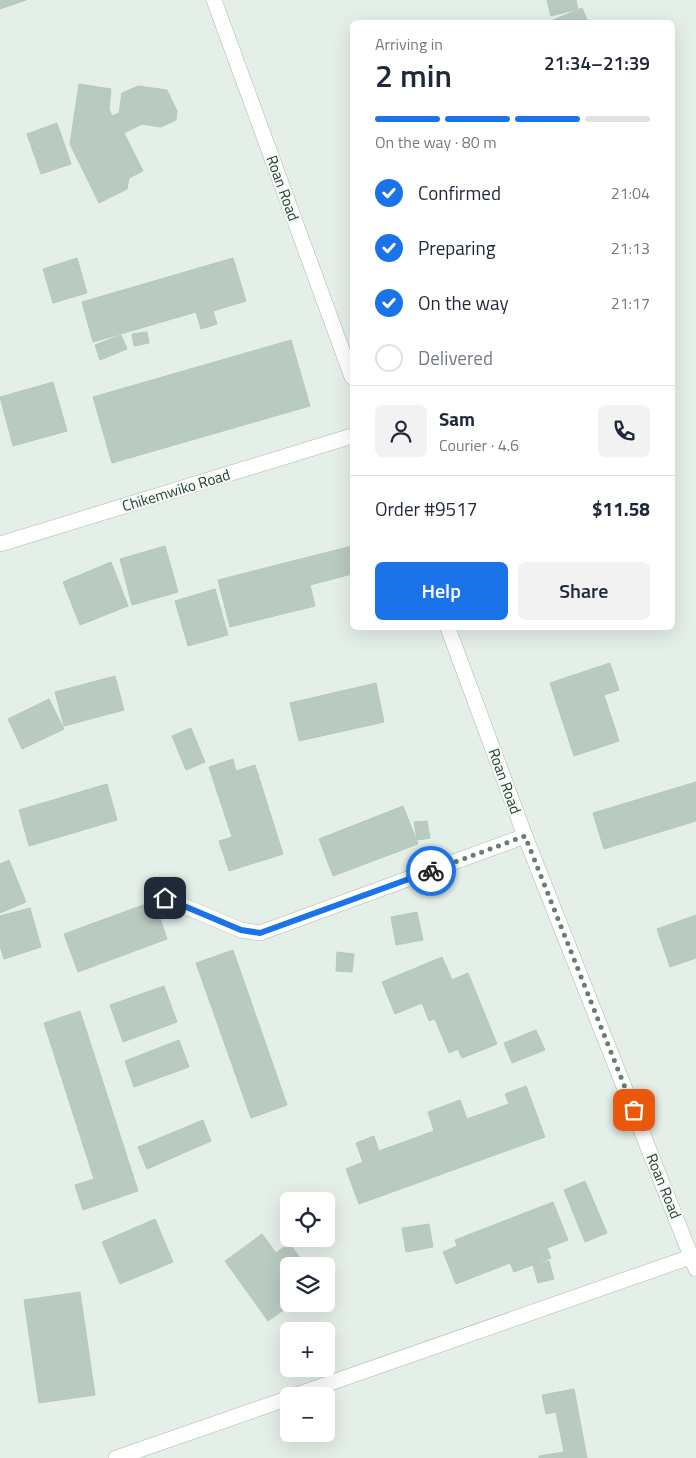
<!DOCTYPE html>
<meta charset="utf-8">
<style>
body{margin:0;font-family:"Titillium Web",sans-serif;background:#f2f2f3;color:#1f2937;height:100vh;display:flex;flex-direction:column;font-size:19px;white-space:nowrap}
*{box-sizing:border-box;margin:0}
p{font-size:16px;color:#747a83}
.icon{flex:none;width:28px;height:28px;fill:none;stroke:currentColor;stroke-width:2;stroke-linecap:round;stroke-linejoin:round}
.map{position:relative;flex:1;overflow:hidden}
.drawer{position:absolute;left:350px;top:20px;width:325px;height:610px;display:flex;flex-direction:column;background:#fff;border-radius:8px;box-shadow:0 5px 20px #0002}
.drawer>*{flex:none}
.buttons{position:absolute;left:280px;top:1192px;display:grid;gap:10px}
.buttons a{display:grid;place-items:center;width:55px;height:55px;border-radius:8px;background:#fff;box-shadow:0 5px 20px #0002;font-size:25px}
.pin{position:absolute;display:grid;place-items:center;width:42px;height:42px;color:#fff;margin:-21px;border-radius:10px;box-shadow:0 2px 8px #0006}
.courier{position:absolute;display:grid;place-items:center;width:50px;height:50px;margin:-25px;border:4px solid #1a73e8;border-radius:50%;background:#fff;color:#222;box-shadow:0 1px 6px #0007}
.head em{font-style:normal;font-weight:600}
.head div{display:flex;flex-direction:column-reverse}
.head{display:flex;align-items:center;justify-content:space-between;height:85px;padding:0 25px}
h1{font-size:32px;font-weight:600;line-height:38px}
.bar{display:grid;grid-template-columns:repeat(4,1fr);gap:8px 5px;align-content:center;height:60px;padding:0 25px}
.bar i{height:6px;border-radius:4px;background:#e0e1e3}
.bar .active{background:#1a73e8}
.bar p{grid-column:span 4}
.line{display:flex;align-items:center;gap:12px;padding:0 25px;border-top:1px solid #e0e1e3}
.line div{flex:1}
.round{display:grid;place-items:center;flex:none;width:52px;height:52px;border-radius:8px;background:#f2f2f3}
ol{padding:0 25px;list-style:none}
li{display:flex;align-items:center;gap:15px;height:55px}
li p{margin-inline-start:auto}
li .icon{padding:5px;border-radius:50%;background:#1a73e8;color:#fff;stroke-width:4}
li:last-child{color:#747a83}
li i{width:28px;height:28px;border:2px solid #e0e1e3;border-radius:50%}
.button{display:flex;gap:10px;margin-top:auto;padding:10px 25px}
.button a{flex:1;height:58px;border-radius:8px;background:#1a73e8;color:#fff;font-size:20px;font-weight:600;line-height:58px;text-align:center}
.button a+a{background:#f2f2f3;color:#1f2937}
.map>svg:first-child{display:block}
.building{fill:#b9cac1;stroke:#b5c9be}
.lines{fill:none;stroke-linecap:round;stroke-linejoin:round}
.minor-casing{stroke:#a6b8af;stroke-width:16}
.minor{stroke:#fff;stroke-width:15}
.done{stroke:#657f74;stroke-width:5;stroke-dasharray:0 9}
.route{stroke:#1a73e8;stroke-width:6}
.labels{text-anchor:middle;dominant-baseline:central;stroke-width:4.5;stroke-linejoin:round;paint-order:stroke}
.street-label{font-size:15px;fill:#214235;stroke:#f5faf7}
</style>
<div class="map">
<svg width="696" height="1458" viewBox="0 0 696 1458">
<rect width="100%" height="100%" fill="#e4efe8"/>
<g class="building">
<path d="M0 0H26L0 9Z"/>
<path d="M547 0H576L578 9 551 16Z"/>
<path d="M582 8 588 22H548Z"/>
<path d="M79 84 111 89 109 109 112 116 119 113 122 93 138 86 167 90 177 111 176 120 161 127 142 124 124 133 143 171 129 178 127 189 99 203 70 144Z"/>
<path d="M57 123 71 164 41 174 27 134Z"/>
<path d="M77 258 87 293 53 303 43 269Z"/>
<path d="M233 258 246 301 213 311 217 324 201 329 196 312 93 342 82 302Z"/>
<path d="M147 332 149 343 134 346 132 334Z"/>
<path d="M121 335 127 349 100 360 95 345Z"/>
<path d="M291 340 310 406 112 463 93 397Z"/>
<path d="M53 382 67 431 13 446 0 397Z"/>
<path d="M165 546 178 592 132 605 120 559Z"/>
<path d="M352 546V574L310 585 315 606 230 627 218 580Z"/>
<path d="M111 562 128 606 80 625 63 582Z"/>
<path d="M215 589 228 635 188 646 175 601Z"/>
<path d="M610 663 619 690 604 695 619 741 574 756 550 683Z"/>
<path d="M115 676 124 710 64 726 55 692Z"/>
<path d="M376 683 384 722 299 741 290 703Z"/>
<path d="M49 699 64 729 22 749 8 719Z"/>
<path d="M191 728 205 762 186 770 172 736Z"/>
<path d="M233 759 236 771 255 765 283 854 229 871 219 841 232 837 209 767Z"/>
<path d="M696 782V821L604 849 593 813Z"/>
<path d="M107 784 117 820 29 846 19 810Z"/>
<path d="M403 806 418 844 333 876 319 839Z"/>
<path d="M427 821 430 838 417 840 414 822Z"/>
<path d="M9 860 26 902 0 913V864Z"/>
<path d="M154 901 167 939 78 972 64 934Z"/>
<path d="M30 908 41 947 4 959 0 946V916Z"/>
<path d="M417 912 423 940 396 945 391 917Z"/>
<path d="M696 915V958L670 967 657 929Z"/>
<path d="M233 950 287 1105 251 1118 196 963Z"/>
<path d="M337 952 354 954 352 972 336 971Z"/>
<path d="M442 957 452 980 468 973 497 1044 462 1058 458 1049 449 1053 435 1019 429 1021 422 1003 395 1014 382 982Z"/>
<path d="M164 986 177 1022 123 1042 110 1005Z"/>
<path d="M80 1011 138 1191 83 1210 75 1185 94 1179 44 1023Z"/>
<path d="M536 1030 545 1050 512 1063 504 1043Z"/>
<path d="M179 1040 189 1067 134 1087 125 1061Z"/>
<path d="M526 1086 545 1137 359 1204 346 1169 363 1162 356 1143 374 1136 379 1151 434 1131 428 1112 460 1100 467 1119 509 1104 505 1094Z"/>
<path d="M203 1120 211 1141 147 1169 138 1147Z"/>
<path d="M585 1181 607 1233 585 1242 564 1190Z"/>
<path d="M553 1202 568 1240 547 1248 551 1258 514 1272 510 1263 456 1284 443 1252 457 1246 455 1240Z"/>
<path d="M155 1219 173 1262 120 1284 102 1242Z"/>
<path d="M429 1224 433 1247 406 1252 402 1228Z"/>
<path d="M262 1234 276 1253 289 1243 306 1266H289V1304H292L268 1321 225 1261Z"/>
<path d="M549 1261 554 1279 538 1283 533 1265Z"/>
<path d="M80 1292 95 1395 39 1403 24 1300Z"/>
<path d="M574 1389 587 1458H539V1456L564 1452 556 1412 546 1414 542 1395Z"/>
</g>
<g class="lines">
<defs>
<g id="minor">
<path d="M214 0 352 377"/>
<path d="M0 544 352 436"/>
<path d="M448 628 525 836 696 1269"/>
<path d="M165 898 241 930 260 933 525 836"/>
<path d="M293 1396 696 1255"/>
<path d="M116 1458 289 1398"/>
</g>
</defs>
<use href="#minor" class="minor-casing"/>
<use href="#minor" class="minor"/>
</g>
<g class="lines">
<path class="done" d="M431 871 525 836 634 1110"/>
<path class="route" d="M165 898 241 930 260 933 431 871"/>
</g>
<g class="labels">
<g class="street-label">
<text transform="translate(283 188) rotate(70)">Roan Road</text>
<text transform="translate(176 490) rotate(-17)">Chikemwiko Road</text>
<text transform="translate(505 781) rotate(70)">Roan Road</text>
<text transform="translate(664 1186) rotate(68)">Roan Road</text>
</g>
</g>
</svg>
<div class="buttons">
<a><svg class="icon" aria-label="locate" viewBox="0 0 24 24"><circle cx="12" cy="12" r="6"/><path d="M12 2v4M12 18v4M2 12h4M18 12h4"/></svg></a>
<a><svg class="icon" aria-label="layers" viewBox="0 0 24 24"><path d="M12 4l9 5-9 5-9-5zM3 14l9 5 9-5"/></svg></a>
<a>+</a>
<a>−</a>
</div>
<div class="pin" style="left:634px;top:1110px;background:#ea580c"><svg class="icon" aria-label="bag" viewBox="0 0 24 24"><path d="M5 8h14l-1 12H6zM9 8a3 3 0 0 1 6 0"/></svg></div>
<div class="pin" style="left:165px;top:898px;background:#1f2937"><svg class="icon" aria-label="home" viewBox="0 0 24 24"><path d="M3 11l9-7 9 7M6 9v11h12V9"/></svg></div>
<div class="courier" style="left:431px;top:871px"><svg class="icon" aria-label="bike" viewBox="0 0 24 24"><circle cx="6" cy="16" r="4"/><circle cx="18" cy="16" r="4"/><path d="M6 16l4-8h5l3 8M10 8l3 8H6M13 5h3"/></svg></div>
<section class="drawer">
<div class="head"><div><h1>2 min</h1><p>Arriving in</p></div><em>21:34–21:39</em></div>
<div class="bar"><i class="active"></i><i class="active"></i><i class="active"></i><i></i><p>On the way · 80 m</p></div>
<ol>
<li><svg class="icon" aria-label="check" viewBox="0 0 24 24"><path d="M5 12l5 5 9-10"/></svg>Confirmed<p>21:04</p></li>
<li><svg class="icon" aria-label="check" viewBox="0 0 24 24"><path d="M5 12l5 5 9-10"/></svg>Preparing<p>21:13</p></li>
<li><svg class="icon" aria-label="check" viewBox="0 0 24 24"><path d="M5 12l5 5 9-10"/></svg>On the way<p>21:17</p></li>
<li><i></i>Delivered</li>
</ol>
<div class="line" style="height:90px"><a class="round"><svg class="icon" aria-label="person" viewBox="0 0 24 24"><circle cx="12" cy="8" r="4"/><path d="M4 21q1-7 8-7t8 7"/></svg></a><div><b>Sam</b><p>Courier · 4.6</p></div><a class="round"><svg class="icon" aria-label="phone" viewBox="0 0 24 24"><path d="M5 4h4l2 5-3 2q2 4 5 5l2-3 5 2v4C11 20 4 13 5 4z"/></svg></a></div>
<div class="line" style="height:65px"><div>Order #9517</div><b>$11.58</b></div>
<div class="button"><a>Help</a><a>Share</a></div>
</section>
</div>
